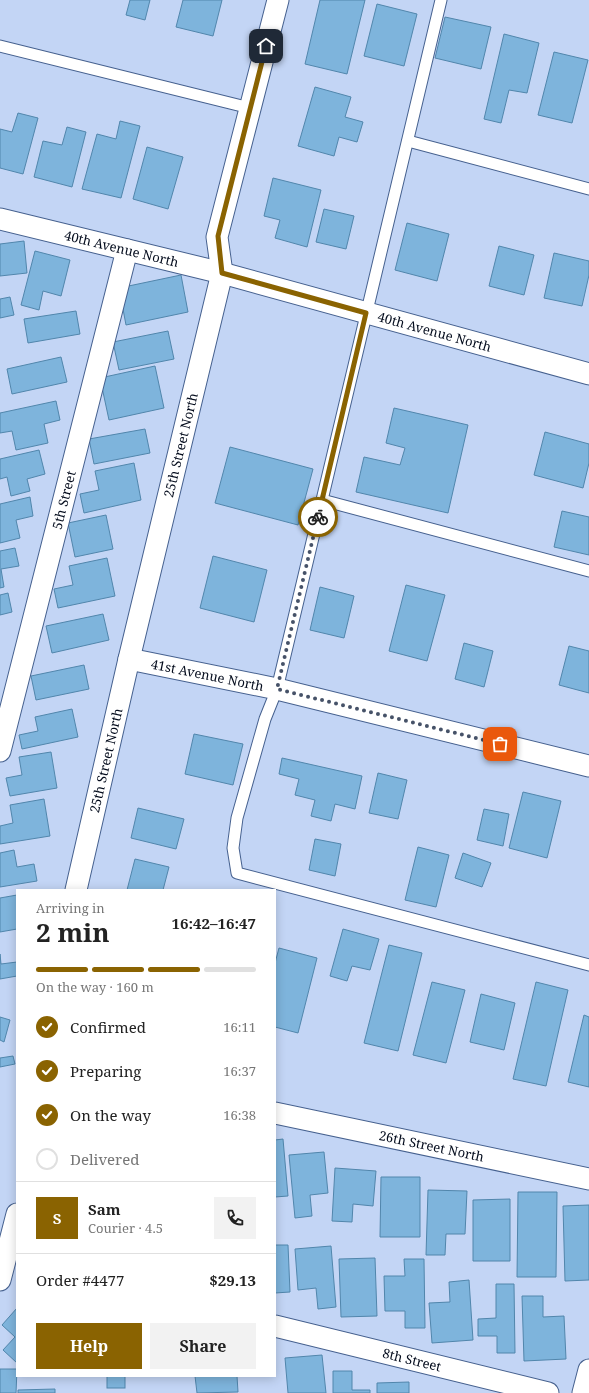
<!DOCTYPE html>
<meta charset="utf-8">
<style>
body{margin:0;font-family:"Noto Serif",serif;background:#f2f2f2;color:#222;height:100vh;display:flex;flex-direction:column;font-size:15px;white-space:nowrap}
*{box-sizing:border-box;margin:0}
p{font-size:13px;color:#767676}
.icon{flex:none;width:22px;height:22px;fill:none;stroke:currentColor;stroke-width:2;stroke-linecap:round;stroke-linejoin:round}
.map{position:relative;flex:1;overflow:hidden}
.side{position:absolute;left:16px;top:889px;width:260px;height:488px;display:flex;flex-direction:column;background:#fff;border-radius:0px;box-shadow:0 2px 10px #0003}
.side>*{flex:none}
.pin{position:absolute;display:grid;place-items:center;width:34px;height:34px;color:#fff;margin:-17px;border-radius:8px;box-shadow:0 2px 6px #0006}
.courier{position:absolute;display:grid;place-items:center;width:40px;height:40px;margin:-20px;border:3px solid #8a6301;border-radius:50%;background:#fff;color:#222;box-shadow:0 1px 5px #0007}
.headline em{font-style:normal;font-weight:700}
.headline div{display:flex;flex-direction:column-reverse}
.headline{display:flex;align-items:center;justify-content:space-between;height:68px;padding:0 20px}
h1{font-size:26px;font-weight:700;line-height:30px}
.bar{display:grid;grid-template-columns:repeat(4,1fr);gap:6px 4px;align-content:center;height:48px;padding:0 20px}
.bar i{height:5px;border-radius:3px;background:#e0e0e0}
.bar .selected{background:#8a6301}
.bar p{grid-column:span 4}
.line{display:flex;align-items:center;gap:10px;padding:0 20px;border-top:1px solid #e0e0e0}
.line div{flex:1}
.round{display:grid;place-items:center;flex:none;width:42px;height:42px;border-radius:0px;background:#f2f2f2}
ol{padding:0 20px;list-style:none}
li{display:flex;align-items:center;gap:12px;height:44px}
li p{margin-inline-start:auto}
li .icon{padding:4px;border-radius:50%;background:#8a6301;color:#fff;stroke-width:4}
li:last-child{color:#767676}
li i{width:22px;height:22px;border:2px solid #e0e0e0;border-radius:50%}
.primary-button{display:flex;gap:8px;margin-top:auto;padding:8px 20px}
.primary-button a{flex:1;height:46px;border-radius:0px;background:#8a6301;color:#fff;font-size:16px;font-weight:700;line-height:46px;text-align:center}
.primary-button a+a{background:#f2f2f2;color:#222}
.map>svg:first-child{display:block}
.building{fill:#7eb4dc;stroke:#5186ac}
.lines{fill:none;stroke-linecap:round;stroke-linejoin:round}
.service-casing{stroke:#46618f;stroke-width:13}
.minor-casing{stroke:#46618f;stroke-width:23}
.service{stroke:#fff;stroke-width:11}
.minor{stroke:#fff;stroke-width:21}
.done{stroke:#465268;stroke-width:4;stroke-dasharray:0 7.2}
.route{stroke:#8a6301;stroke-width:5}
.labels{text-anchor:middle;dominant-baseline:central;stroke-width:3.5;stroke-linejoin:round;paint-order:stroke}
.street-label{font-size:13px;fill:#030b1c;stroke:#c3d5f5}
</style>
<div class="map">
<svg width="589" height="1393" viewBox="0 0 589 1393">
<rect width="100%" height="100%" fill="#c3d5f5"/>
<g class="building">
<path d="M130 0H150L145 20 126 15Z"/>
<path d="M183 0H222L213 36 176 27Z"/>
<path d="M320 0H365L347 74 305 64Z"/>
<path d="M377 4 417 14 404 66 364 56Z"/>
<path d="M445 17 491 27 481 69 435 58Z"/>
<path d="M504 34 539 43 527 93 509 90 501 123 484 119Z"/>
<path d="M554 52 588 60 572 123 538 115Z"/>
<path d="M315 87 351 97 345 117 363 122 357 142 339 137 334 156 298 146Z"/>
<path d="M18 113 38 118 23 174 0 168V129L12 132Z"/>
<path d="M120 121 140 126 121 198 82 189 97 134 116 139Z"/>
<path d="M67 127 86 132 72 187 34 177 43 141 62 145Z"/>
<path d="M147 147 183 157 168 209 133 199Z"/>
<path d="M273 178 321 190 307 247 275 238 280 220 264 216Z"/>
<path d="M324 209 354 216 346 249 316 242Z"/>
<path d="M407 223 449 234 437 281 395 270Z"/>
<path d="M24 241 27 273 0 276V244Z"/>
<path d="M499 246 534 255 524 295 489 286Z"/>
<path d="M35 251 70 260 61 296 43 291 39 310 21 305Z"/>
<path d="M554 253 589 261V275L582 306 544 298Z"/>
<path d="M181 275 188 312 126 325 119 288Z"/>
<path d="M10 297 14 315 0 318V299Z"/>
<path d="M76 311 80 334 28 343 24 319Z"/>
<path d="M168 331 174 359 119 370 113 342Z"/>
<path d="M61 357 67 382 12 394 7 369Z"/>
<path d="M155 366 164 408 109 420 100 378Z"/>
<path d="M56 401 60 420 44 424 48 443 16 450 12 431 0 433V413Z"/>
<path d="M394 408 468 425 448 513 356 492 364 457 400 465 405 448 386 443Z"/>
<path d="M145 429 150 453 94 464 89 439Z"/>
<path d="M545 432 589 444V463L583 488 534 475Z"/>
<path d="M230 447 313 469 298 525 215 503Z"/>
<path d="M39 450 45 474 27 479 30 491 11 496 7 477 0 479V459Z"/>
<path d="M134 463 141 500 84 513 80 494 99 490 95 471Z"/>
<path d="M30 497 33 516 16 520 20 538 0 543V504Z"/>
<path d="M562 511 589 517V555L554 547Z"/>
<path d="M106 515 113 549 75 557 68 523Z"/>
<path d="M15 548 19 566 1 569 4 587 0 588V551Z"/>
<path d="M213 556 267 570 254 622 200 608Z"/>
<path d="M107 558 115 596 58 608 54 589 73 585 69 566Z"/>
<path d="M406 585 445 595 427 661 389 651Z"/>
<path d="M320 587 354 596 344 638 310 630Z"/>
<path d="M8 593 12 612 0 615V595Z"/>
<path d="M103 614 109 640 52 653 46 626Z"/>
<path d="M464 643 493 651 484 687 455 679Z"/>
<path d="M569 646 589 651V693L559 685Z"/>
<path d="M84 665 89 689 36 700 31 676Z"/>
<path d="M72 709 78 737 22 749 19 735 38 731 35 717Z"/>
<path d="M194 734 243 744 233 785 185 774Z"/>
<path d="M51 752 57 788 10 796 6 778 22 775 19 757Z"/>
<path d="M282 758 362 776 355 809 335 804 331 821 311 816 315 800 295 795 299 779 279 774Z"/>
<path d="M378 773 407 780 398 819 369 813Z"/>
<path d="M523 792 561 801 547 858 509 848Z"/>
<path d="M44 799 50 836 0 844V826L13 823 10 805Z"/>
<path d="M138 808 184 819 176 849 131 838Z"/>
<path d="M484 809 509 814 503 846 477 840Z"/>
<path d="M315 839 341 844 335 876 309 870Z"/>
<path d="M418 847 449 855 436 907 405 900Z"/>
<path d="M14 850 17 867 34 864 37 881 0 887V853Z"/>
<path d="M463 853 491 863 482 887 455 878Z"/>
<path d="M135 859 169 867 163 890H127Z"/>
<path d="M17 895V929L0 932V898Z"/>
<path d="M343 929 379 939 370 970 352 966 347 981 330 976Z"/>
<path d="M389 945 422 953 398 1051 364 1043Z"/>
<path d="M279 948 317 958 298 1033 275 1027V963Z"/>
<path d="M0 954 1 964 17 962V976L0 979Z"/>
<path d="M432 982 465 990 446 1063 413 1055Z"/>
<path d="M536 982 568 990 546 1086 513 1079Z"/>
<path d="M481 994 515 1003 504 1050 470 1042Z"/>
<path d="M584 1015 589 1017V1087L568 1082Z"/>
<path d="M0 1017 10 1020 4 1042 0 1040Z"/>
<path d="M13 1056 15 1064 0 1067V1058Z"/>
<path d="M283 1139 288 1196 275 1197V1140Z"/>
<path d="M324 1152 328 1193 310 1195 312 1216 295 1218 289 1155Z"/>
<path d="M335 1168 376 1171 373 1206 353 1204 352 1222 332 1221Z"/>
<path d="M381 1177H420V1237H380Z"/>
<path d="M428 1190 467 1191 465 1234H446L445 1255H426Z"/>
<path d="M518 1192H557L556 1277H517Z"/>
<path d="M510 1199V1261H473V1200Z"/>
<path d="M589 1205V1280L565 1281 563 1206Z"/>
<path d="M275 1245H288L290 1292 275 1293Z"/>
<path d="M331 1246 336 1307 318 1309 316 1288 298 1290 295 1249Z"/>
<path d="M375 1258 377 1316 341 1317 339 1259Z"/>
<path d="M404 1259H424L425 1328H405V1311H385L384 1276H405Z"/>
<path d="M469 1280 473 1340 432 1343 429 1303 450 1302 449 1282Z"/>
<path d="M496 1284H514L515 1353H497V1336H478V1319L496 1318Z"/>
<path d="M522 1296H543V1317L564 1316 566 1359 524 1361Z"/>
<path d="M17 1308V1363L3 1350 15 1337 2 1325Z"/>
<path d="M322 1355 326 1393H288L285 1358Z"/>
<path d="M0 1369H17L16 1393H0Z"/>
<path d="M333 1371H352V1390H370V1393H333Z"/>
<rect x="107" y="1376" width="18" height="12"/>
<path d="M195 1376H237L238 1392 197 1393Z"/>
<path d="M409 1382V1393H377V1383Z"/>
<path d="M55 1389V1393H18V1390Z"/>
</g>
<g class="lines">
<defs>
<g id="service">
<path d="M441 0 277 689 265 719 237 818 233 848 237 873 589 965"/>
<path d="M0 46 250 108"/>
<path d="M408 141 589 189"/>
<path d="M322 500 589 571"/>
</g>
<g id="minor">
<path id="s1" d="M0 219 222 273 589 374"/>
<path id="s2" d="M129 659 277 689 589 766"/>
<path id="s3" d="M0 751 127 250"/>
<path id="s4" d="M76 890 129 659 222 273 217 237 278 0"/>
<path id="s5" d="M275 1113 589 1179"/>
<path d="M0 1280 17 1214"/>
<path id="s6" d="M275 1326 548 1393"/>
<path d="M583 1393 589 1370"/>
</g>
</defs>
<use href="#service" class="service-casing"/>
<use href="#minor" class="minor-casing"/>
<use href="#service" class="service"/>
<use href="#minor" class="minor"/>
</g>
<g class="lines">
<path class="done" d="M318 517 277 689 500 744"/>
<path class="route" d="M266 46 218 236 222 273 366 313 318 517"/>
</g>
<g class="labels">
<g class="street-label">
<text stroke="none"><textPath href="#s1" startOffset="125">40th Avenue North</textPath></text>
<text stroke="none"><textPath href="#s1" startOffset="449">40th Avenue North</textPath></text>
<text stroke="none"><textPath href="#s4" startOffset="457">25th Street North</textPath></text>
<text stroke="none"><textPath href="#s3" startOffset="259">5th Street</textPath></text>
<text stroke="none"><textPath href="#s2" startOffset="80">41st Avenue North</textPath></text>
<text stroke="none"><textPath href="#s4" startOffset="133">25th Street North</textPath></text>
<text stroke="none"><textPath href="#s5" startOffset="160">26th Street North</textPath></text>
<text stroke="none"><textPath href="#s6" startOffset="141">8th Street</textPath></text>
</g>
</g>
</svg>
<div class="pin" style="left:500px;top:744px;background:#ea580c"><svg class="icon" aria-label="bag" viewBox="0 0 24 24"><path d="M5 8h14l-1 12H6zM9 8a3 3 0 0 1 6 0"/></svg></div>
<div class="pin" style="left:266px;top:46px;background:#1f2937"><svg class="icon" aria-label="home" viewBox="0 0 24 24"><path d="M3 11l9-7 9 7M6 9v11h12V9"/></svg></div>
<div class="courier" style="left:318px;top:517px"><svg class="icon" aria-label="bike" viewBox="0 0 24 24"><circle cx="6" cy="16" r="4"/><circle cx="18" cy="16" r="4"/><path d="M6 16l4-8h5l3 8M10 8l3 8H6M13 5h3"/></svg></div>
<section class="side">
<div class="headline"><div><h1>2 min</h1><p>Arriving in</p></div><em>16:42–16:47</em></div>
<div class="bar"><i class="selected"></i><i class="selected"></i><i class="selected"></i><i></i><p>On the way · 160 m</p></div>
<ol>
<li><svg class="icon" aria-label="check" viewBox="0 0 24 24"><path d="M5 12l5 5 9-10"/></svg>Confirmed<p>16:11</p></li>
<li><svg class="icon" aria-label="check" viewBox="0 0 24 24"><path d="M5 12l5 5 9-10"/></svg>Preparing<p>16:37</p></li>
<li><svg class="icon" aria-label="check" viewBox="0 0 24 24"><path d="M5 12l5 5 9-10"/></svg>On the way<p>16:38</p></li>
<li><i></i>Delivered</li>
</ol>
<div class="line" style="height:72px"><b class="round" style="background:#8a6301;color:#fff">S</b><div><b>Sam</b><p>Courier · 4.5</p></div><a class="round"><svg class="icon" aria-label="phone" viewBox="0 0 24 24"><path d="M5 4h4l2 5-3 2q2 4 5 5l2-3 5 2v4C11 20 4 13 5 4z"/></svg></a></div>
<div class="line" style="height:52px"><div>Order #4477</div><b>$29.13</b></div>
<div class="primary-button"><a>Help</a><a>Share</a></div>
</section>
</div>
